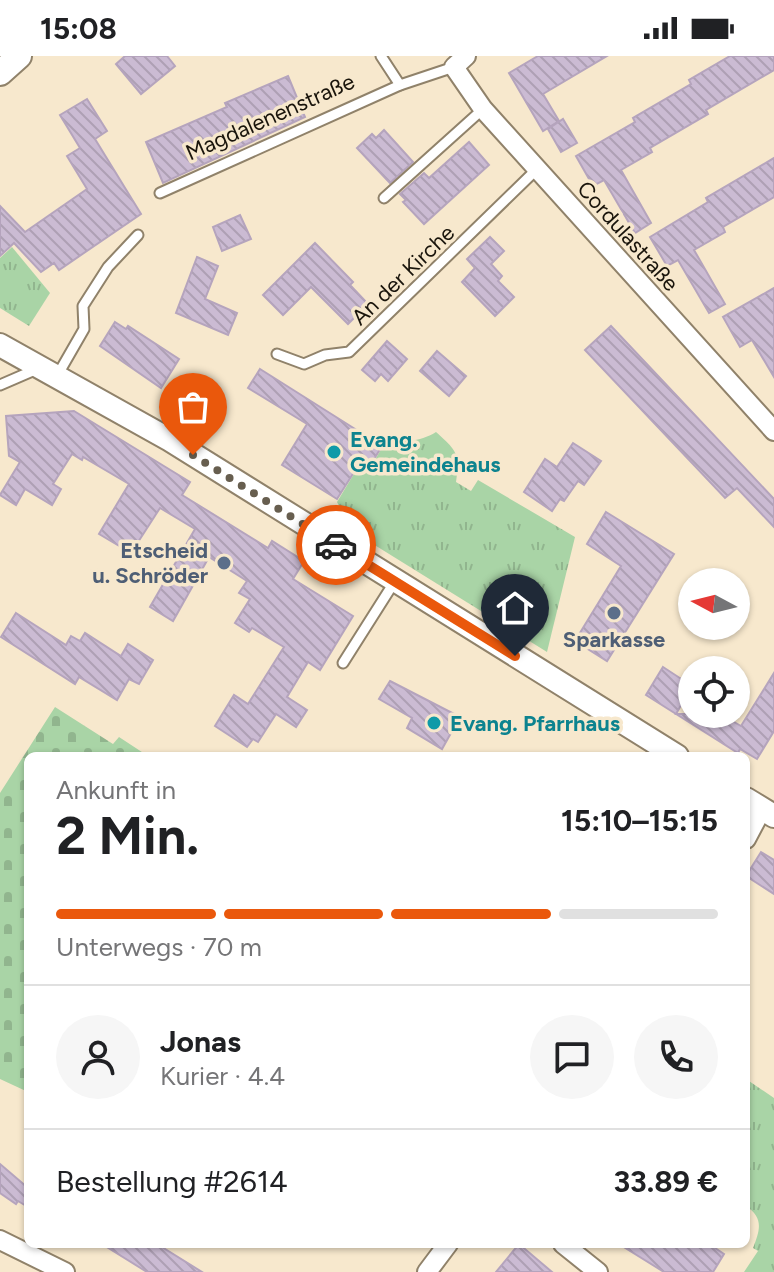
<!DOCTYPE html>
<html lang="de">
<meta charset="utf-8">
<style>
body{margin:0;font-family:Figtree,sans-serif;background:#f6f6f6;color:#202124;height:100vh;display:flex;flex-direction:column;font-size:30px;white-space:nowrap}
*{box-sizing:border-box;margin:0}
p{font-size:26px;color:#757577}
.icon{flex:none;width:44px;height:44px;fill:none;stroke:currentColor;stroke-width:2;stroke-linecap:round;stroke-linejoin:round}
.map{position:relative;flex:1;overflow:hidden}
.panel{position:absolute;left:24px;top:696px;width:726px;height:496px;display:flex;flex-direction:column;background:#fff;border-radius:12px;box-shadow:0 2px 6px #0004}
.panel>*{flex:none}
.needle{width:52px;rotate:277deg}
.buttons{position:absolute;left:678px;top:512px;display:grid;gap:16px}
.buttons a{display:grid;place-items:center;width:72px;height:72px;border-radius:50%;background:#fff;box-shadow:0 2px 6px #0004;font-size:40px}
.pin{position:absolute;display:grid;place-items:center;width:68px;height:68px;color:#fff;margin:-82px -34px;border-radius:50% 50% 50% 0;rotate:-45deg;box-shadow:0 0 8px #0007}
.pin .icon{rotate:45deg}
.courier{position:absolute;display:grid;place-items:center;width:80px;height:80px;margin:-40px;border:6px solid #ea580c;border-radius:50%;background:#fff;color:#222;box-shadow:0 2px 10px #0007}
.overview em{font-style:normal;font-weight:700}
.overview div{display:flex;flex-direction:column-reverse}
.overview{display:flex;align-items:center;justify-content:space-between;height:136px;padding:0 32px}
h1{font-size:52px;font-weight:700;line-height:60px}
.bar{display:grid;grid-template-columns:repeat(4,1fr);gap:12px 8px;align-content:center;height:96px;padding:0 32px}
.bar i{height:10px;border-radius:6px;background:#e0e0e0}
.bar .selected{background:#ea580c}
.bar p{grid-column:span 4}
.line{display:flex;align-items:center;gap:20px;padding:0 32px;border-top:2px solid #e0e0e0}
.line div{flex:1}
.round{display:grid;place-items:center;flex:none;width:84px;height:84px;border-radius:42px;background:#f6f6f6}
.status{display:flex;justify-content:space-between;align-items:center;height:56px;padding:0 40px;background:#fff;direction:ltr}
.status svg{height:22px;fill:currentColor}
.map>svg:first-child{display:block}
.grass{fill:url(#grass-tufts)}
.cemetery{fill:url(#cemetery-stones)}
.building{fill:url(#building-back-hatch);stroke:#b5a4bd;stroke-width:2}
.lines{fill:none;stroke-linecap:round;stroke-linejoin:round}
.service-casing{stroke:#90826a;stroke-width:13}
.minor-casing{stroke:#90826a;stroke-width:22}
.tertiary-casing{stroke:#90826a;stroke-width:26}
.secondary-casing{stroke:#90826a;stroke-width:28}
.service{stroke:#fff;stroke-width:9}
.minor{stroke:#fff;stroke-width:18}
.tertiary{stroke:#fff;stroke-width:22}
.secondary{stroke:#fff;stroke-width:24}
.done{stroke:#675e4f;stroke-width:8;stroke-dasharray:0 14.4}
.route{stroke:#ea580c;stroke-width:10}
.culture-dot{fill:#0f9aa8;stroke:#f7e8cd;stroke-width:3}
.service-dot{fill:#5c6f8a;stroke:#f7e8cd;stroke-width:3}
.labels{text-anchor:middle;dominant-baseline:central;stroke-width:7;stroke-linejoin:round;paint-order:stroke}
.street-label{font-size:22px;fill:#19140b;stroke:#f7e8cd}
.culture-label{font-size:22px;font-weight:bold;fill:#0d838f;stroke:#f7e8cd;text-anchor:start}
.service-label{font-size:22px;font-weight:bold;fill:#4e5e75;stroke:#f7e8cd;text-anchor:end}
</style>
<div class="status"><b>15:08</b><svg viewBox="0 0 49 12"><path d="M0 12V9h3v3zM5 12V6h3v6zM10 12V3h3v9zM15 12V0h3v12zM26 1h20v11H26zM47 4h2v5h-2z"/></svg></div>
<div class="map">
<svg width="774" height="1216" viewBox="0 0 774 1216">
<defs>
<pattern id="grass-tufts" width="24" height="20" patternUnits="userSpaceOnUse" patternTransform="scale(2)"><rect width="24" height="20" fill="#a9d4a6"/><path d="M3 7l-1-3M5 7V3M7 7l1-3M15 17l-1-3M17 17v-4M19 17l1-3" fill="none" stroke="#91b58e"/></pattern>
<pattern id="cemetery-stones" width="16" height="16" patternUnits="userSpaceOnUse" patternTransform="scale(2)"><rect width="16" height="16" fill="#a9d4a6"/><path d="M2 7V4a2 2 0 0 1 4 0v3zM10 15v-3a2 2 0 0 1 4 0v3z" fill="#91b58e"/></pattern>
<pattern id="building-back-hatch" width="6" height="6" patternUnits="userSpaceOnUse" patternTransform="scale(2)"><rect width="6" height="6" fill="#cbbbd3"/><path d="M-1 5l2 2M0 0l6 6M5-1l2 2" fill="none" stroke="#aea0b4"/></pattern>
</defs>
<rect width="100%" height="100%" fill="#f7e8cd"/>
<g class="grass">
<path d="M12 191 50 237 29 270 0 252V202Z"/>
<path d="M436 376C457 395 460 397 456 426L471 435 478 424 575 481 547 596 352 475 337 446 363 403 372 409 383 390C402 384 419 387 436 376Z"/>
<path d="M746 1023 774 1042V1216H744L758 1195 753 1192C760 1174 764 1162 746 1150Z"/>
</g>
<path class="cemetery" d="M55 651 113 688 119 681 148 700H28V1036L0 1023V737Z"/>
<g class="building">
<path d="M125 0H167L175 10 141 38 116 8Z"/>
<path d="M538 0H607L543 38 559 65 543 75 509 17Z"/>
<path d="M730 0H774V14L706 54 708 58 650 92 652 96 621 114 651 167 635 177 604 124 593 130 576 100 635 66 633 62 691 28 689 24Z"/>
<path d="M288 20 305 61 163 127 146 86 227 51 225 47Z"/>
<path d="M87 43 107 75 95 83 141 158 59 214 54 207 41 216 14 187 0 200V150L25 176 87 133 67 100 80 92 60 59Z"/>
<path d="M563 63 577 87 561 96 548 73Z"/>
<path d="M384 74 413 106 390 127 357 92 372 78 376 82Z"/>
<path d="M469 86 489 109 424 168 403 146 406 144 400 138 424 117 429 122Z"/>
<path d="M774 102V141L723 171 725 176 694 194 725 248 709 257 678 204 667 210 650 181 708 146 706 142Z"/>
<path d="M240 159 251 183 222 195 213 171Z"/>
<path d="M490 181 504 195 491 208 502 220 498 225 514 241 495 260 462 226 475 212 467 203Z"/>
<path d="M315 187 353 226 350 229 368 248 348 268 311 231 283 259 263 239Z"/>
<path d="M197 201 218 210 205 243 237 257 228 279 176 257Z"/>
<path d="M774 232V321L752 284 740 291 723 261Z"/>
<path d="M115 266 126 273 128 270 179 303 161 332 100 290Z"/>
<path d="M611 270 774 443V471L737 432 725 442 585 294Z"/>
<path d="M387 285 407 303 388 325 381 318 375 325 362 314Z"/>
<path d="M437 295 466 320 449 340 420 315Z"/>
<path d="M260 313 382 390 371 408 363 402 337 443 282 409 307 368 248 332Z"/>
<path d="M74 355 190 426 182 439 268 492 272 485 304 505 293 523 353 560 320 614 308 606 287 641 307 654 296 671 276 658 258 686 253 683 247 691 215 670 234 639 248 648 284 591 252 572 249 576 235 567 250 543 239 537 247 525 209 501 173 565 150 551 195 473 160 452 131 497 99 478 129 428 83 401 82 404 72 398 53 428 61 433 52 449 25 433 16 449 0 439 20 406 9 400 6 360Z"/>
<path d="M573 387 601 405 584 429 578 425 564 445 560 443 552 455 524 436 545 403 557 411Z"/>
<path d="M606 456 674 498 607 605 575 585 621 510 587 488Z"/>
<path d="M16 557 66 589 71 580 80 585 85 577 121 600 128 588 153 604 139 628 129 623 117 644 79 621 75 628 1 581Z"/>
<path d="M663 611 692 630 676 658H720L741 670 774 617V675L757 703 740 693 738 697 646 639Z"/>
<path d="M390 625 460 661 442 693 407 672 412 662 379 643Z"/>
<path d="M761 796 774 804V838L746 820Z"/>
<path d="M0 1108 28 1132V1151L18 1145 16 1148 0 1137Z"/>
<path d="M102 1188H157L202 1216H147Z"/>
<path d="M519 1188 552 1216H496Z"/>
<path d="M619 1188H709L724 1198 713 1216H664Z"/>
</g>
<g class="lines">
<defs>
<g id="service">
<path d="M381 0 400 29"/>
<path d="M160 137 400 29 454 11"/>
<path d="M384 142 483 53"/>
<path d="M277 298 304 308 325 299 349 296 536 114"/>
<path d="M57 320 84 273 83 250 108 211 138 179"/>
<path d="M0 329 37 313"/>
<path d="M343 607 395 525"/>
</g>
<g id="minor">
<path d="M466 0 454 11 483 53 774 375"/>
<path d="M746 783 762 753"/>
<path d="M0 1184 65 1216"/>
<path d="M563 1188 598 1216"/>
<path d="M427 1216 448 1188"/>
</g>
<g id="tertiary">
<path d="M0 289 170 384 677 700"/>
<path d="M746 743 774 760"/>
</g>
<path id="secondary" d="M0 17 19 0"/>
</defs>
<use href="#service" class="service-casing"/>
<use href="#minor" class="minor-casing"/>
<use href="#tertiary" class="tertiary-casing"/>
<use href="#secondary" class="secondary-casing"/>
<use href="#service" class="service"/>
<use href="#minor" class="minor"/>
<use href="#tertiary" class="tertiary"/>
<use href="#secondary" class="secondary"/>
</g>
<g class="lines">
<path class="done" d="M193 399 336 489"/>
<path class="route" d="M336 489 515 600"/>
</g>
<g class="culture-dot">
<circle cx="334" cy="396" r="8"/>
<circle cx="434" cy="667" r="8"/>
</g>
<g class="service-dot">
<circle cx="224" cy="507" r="8"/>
<circle cx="614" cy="557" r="8"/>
</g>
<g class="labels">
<g class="street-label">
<text transform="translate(270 61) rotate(-24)">Magdalenenstraße</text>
<text transform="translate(628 180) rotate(48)">Cordulastraße</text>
<text transform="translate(403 219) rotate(-44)">An der Kirche</text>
</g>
<g class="culture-label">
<text x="350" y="383">Evang.<tspan x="350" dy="25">Gemeindehaus</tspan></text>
<text x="450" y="667">Evang. Pfarrhaus</text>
</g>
<g class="service-label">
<text x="208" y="494">Etscheid<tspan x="208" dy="25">u. Schröder</tspan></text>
<text x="614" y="583" text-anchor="middle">Sparkasse</text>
</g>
</g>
</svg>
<div class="buttons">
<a><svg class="needle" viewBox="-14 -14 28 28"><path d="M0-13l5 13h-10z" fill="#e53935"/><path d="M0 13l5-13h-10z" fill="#757577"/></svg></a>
<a><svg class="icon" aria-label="locate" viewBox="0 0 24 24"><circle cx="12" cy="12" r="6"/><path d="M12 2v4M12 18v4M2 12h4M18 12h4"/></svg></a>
</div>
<div class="pin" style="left:193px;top:399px;background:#ea580c"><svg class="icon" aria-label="bag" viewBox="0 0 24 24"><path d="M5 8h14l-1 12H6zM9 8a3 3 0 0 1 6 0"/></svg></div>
<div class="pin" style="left:515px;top:600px;background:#1f2937"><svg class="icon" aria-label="home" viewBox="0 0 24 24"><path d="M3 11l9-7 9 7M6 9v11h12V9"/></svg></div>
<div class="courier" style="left:336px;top:489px"><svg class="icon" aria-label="car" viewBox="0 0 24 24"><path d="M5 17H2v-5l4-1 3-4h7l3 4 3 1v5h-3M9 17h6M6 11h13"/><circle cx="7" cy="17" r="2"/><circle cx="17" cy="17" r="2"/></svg></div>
<section class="panel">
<div class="overview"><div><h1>2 Min.</h1><p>Ankunft in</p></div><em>15:10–15:15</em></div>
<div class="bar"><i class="selected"></i><i class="selected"></i><i class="selected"></i><i></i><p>Unterwegs · 70 m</p></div>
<div class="line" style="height:144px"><a class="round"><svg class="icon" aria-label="person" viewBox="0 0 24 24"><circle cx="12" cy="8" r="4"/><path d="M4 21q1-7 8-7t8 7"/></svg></a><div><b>Jonas</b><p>Kurier · 4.4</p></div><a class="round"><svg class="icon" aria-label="chat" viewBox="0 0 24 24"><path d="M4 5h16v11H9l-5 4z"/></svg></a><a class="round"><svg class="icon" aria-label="phone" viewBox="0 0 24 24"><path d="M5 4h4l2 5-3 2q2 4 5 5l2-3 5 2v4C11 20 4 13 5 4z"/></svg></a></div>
<div class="line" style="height:104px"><div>Bestellung #2614</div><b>33.89 €</b></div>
</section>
</div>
